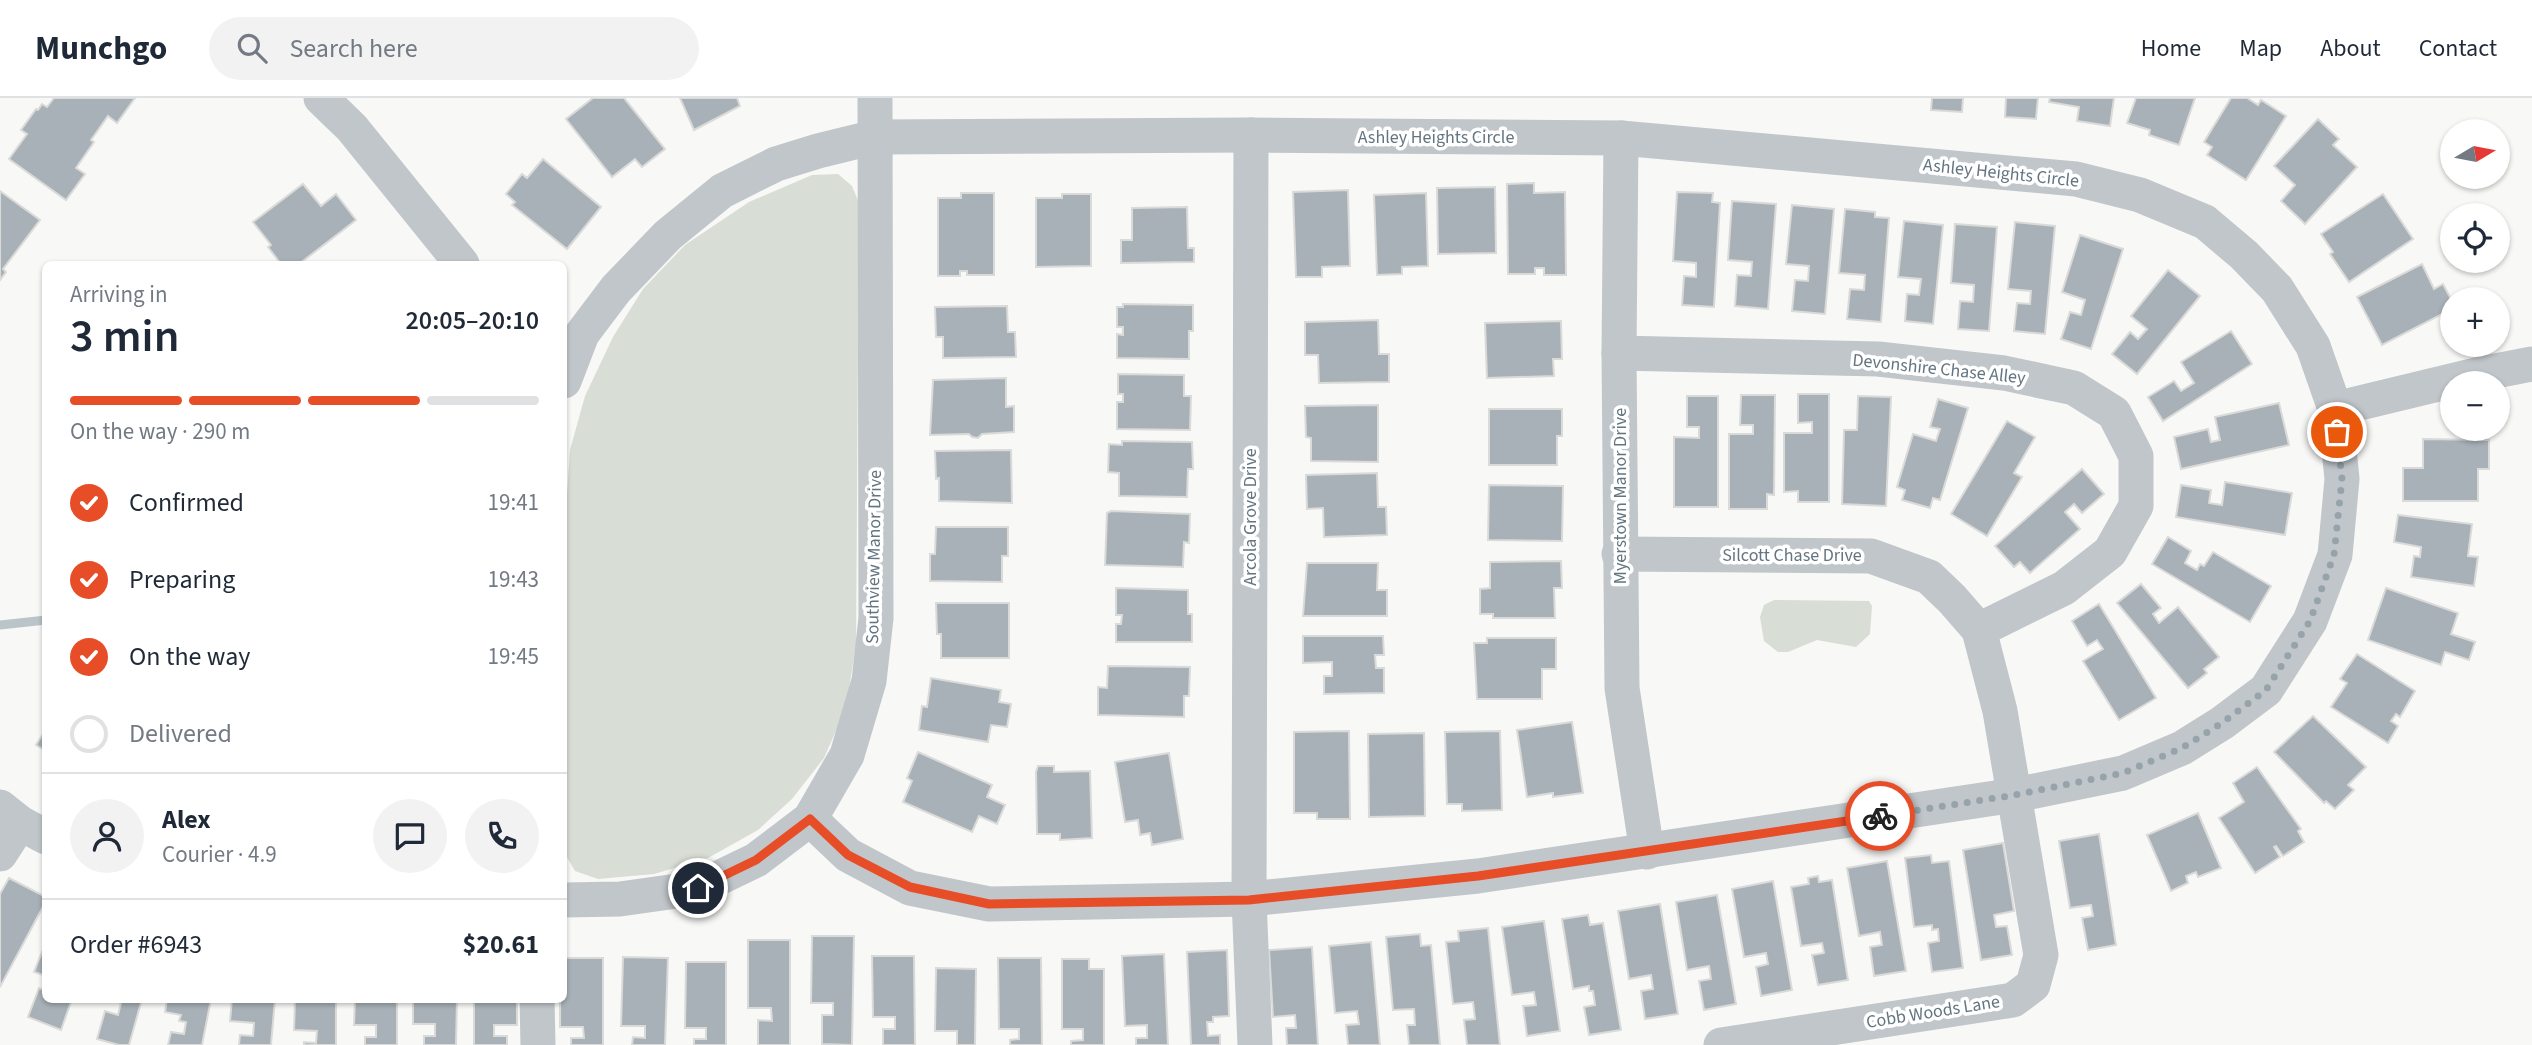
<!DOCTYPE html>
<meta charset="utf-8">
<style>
body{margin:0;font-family:"Source Sans 3",sans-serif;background:#f2f2f3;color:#1f2937;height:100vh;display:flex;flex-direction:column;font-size:26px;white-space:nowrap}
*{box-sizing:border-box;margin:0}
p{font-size:23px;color:#747a83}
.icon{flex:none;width:38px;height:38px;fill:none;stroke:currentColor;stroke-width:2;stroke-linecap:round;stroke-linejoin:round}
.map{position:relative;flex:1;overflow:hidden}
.details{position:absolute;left:42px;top:163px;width:525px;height:742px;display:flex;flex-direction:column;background:#fff;border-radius:10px;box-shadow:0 2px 5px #0004}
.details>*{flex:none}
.needle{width:46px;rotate:80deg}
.buttons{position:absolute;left:2440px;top:21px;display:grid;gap:14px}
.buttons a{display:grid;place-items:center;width:70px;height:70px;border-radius:50%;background:#fff;box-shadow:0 2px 5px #0004;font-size:35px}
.pin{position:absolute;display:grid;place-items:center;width:60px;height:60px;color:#fff;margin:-30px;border:4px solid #fff;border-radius:50%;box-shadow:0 2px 7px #0007}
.courier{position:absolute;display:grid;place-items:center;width:70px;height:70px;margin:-35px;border:5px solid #e74d27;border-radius:50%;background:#fff;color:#222;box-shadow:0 2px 9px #0007}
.headline em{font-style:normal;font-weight:600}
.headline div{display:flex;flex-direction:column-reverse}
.headline{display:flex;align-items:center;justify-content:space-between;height:119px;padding:0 28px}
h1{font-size:46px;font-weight:600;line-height:52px}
.bar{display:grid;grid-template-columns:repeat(4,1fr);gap:10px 7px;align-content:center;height:84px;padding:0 28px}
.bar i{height:9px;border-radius:5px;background:#e0e1e3}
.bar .selected{background:#e74d27}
.bar p{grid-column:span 4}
.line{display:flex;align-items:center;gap:18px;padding:0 28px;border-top:2px solid #e0e1e3}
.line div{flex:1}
.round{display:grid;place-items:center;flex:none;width:74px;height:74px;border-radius:37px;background:#f2f2f3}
ol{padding:0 28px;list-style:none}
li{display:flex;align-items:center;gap:21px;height:77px}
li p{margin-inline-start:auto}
li .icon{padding:7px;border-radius:50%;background:#e74d27;color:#fff;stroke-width:4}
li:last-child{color:#747a83}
li i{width:38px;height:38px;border:4px solid #e0e1e3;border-radius:50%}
header{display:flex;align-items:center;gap:42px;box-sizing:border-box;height:98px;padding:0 35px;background:#fff;border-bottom:2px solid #e0e1e3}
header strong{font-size:33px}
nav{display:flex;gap:38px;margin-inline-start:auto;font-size:24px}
.search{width:490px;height:63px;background:#f2f2f3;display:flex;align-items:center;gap:18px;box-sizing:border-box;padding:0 24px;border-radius:38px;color:#747a83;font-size:26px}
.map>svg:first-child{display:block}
.green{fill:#d8ddd5}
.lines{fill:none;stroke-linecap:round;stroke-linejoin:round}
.stream{stroke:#b9c5c9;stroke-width:9}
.building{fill:#a8b1b7;stroke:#dadad8;stroke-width:2}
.minor{stroke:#c1c6ca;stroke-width:35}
.done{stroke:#97a3aa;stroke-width:7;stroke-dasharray:0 12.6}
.route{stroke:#e74d27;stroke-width:9}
.labels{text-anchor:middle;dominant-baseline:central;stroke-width:7;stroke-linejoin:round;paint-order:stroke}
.street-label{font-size:18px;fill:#637581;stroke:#fff}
</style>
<header>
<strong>Munchgo</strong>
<div class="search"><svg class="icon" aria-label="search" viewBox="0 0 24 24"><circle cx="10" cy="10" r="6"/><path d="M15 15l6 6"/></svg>Search here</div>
<nav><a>Home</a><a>Map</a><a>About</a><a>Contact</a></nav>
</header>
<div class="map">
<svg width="2532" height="947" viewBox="0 0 2532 947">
<rect width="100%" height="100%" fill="#f8f8f6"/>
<g class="green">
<path d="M838 76 852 88 859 105 856 546 846 610 824 660 792 701 758 732 708 760 654 776 598 781 575 773 564 754 566 411 570 352 585 298 613 239 643 191 685 147 749 104 812 77Z"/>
<path d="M1774 502 1869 503 1872 508 1870 536 1856 549 1817 542 1788 554H1778L1764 543 1760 519 1764 507Z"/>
</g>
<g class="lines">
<path class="stream" d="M0 527 46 522"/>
</g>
<g class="building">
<path d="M54 0H135L117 25 108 18 91 42 94 44 76 70 85 76 66 102 9 61 27 36 21 32 36 11 38 12 42 6 47 9Z"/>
<path d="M593 0H624L665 51 642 69 635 61 612 79 566 21Z"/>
<path d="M680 0H737L740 8 694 32Z"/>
<path d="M1932 0H1963L1962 14 1931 12Z"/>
<path d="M2006 0H2038L2036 21 2005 19Z"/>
<path d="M2050 0H2114L2110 28 2077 23 2079 9 2049 4Z"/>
<path d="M2136 0H2195L2179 47 2149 37 2150 32 2127 25Z"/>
<path d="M2231 0H2247L2258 7 2261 2 2286 18 2246 82 2207 57 2212 49 2204 44Z"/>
<path d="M2318 21 2339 41 2333 47 2357 69 2305 126 2281 103 2295 87 2274 68Z"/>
<path d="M543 61 601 109 567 151 512 107 515 104 506 96 522 76 527 80Z"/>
<path d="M1534 85V95L1565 94 1566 177H1544V170H1535V176H1508L1507 86Z"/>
<path d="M303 86 321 108 336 96 356 122 299 166H281L268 149 271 147 253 124Z"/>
<path d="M1495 89 1496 155 1438 156 1437 90Z"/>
<path d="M1348 92 1350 168 1322 169V179H1296L1293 94Z"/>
<path d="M0 93 40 122 3 171 6 174 0 182Z"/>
<path d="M1677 94 1713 95 1712 104 1720 105 1714 209 1682 207 1684 178 1696 179V165L1673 163Z"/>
<path d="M961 95H994V177H967V173H960V178H938V100H961Z"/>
<path d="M1426 95 1428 168 1402 169V176L1377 177 1374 97Z"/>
<path d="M1062 96H1091V168L1036 169V100H1062Z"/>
<path d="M2383 96 2413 141 2349 184 2330 156 2333 154 2321 136Z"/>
<path d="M1732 103 1776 106 1768 211 1735 208 1737 177 1751 178 1752 164 1728 162Z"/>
<path d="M1792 107 1834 111 1825 216 1792 213 1795 182 1808 183 1809 168 1786 166Z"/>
<path d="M1187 109 1188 150H1194V164L1121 165V142H1132V110Z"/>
<path d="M1845 111 1875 114V119L1889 120 1881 224 1847 221 1850 191 1864 192 1865 177 1839 175Z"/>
<path d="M1904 123 1943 127 1933 226 1905 223 1907 196 1919 197 1921 181 1898 179Z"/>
<path d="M2015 124 2055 128 2045 236 2014 233 2017 205 2030 206 2031 193 2008 191Z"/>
<path d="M1955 126 1997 129 1989 233 1958 231 1960 203 1973 204 1974 187 1951 185Z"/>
<path d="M2080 137 2123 151 2091 251 2061 241 2070 214 2081 217 2085 202 2062 194Z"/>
<path d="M2422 166 2434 191 2443 186 2452 203V211L2382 247 2357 199Z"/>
<path d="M2168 172 2200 198 2137 276 2112 256 2130 234 2138 241 2147 231 2131 218Z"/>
<path d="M1123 206 1193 207V233H1189V261L1117 260V236L1123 237V229H1117V209H1123Z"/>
<path d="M1007 208 1008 234H1015L1016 259 943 260V239H936L935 209Z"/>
<path d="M1378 222 1379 256H1389V284L1319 285 1318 257H1305V224Z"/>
<path d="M1561 223 1562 261H1553L1554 278 1487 280 1485 225Z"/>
<path d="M2231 233 2252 266 2163 323 2148 299 2174 283 2181 293 2194 285 2181 264Z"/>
<path d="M1118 276 1184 277V298H1191L1190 332 1117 331V304H1123V296H1118Z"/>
<path d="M1006 280V309L1014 308V334L982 336 978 340 972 339 969 336 930 337 933 282Z"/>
<path d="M1798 296H1829V404H1798V393L1784 394V335H1812V324L1798 325Z"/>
<path d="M1741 297H1775L1774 397 1767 396V411H1729V336H1753V327H1740Z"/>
<path d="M1687 298H1718V409H1674V339L1699 340V329H1687Z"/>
<path d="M1858 298 1891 299 1886 408 1842 406 1844 332H1857Z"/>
<path d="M1938 301 1968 310 1940 402 1933 400 1930 410 1902 402 1905 392 1897 389 1913 336 1936 343 1940 331 1930 329Z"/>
<path d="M2279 305 2289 347 2181 371 2174 339 2208 331 2211 344 2220 342 2215 319Z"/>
<path d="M1378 307V364L1311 363V340L1306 339 1305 308Z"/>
<path d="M1489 311H1562V338H1557V367H1489Z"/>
<path d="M2007 323 2035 339 2014 375 2022 379 1987 438 1951 416Z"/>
<path d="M2423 341 2489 342V371H2478V403H2403V370H2423Z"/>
<path d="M1122 343 1192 344 1193 371H1188L1187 399 1119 398V375L1108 374 1109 346 1122 347Z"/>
<path d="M1011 352 1012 405 939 403V380L936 381 935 353Z"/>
<path d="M2082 371 2104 396 2082 415 2074 406 2065 414 2080 431 2030 475 2020 464 2014 469 1995 448Z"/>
<path d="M1377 375 1378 409H1386L1387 437 1324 439 1323 410 1307 411 1306 377Z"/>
<path d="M2225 384 2292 395 2285 437 2176 419 2181 387 2211 392 2209 405 2222 407Z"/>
<path d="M1489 387 1563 388 1562 443 1488 442Z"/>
<path d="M1111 413 1190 416 1189 445 1184 444 1183 469 1105 467 1107 415Z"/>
<path d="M2398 417 2472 426 2468 458 2478 459 2474 488 2411 479 2414 458 2420 459 2421 449 2394 444Z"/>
<path d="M936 429H1008V458H1002V484L930 483V456H935Z"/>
<path d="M2168 439 2191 453 2185 465 2197 472 2200 466 2204 468 2213 454 2271 488 2250 524 2152 466Z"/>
<path d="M1561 463 1562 490H1554L1555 520H1493V516H1480V491L1490 490V464Z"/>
<path d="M1307 465H1378L1377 492H1387V518H1303Z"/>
<path d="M2141 486 2161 510 2153 516 2159 525 2178 509 2219 559 2204 571 2207 575 2188 590 2117 505Z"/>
<path d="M1116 490 1188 492V516H1192V544H1116V526H1121L1122 517H1116Z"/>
<path d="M2386 490 2458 515 2451 536 2475 544 2469 562 2445 554 2441 567 2368 542Z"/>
<path d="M936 505H1009V560H941V536H937Z"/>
<path d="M2099 506 2156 600 2119 622 2083 563 2103 551 2097 542 2087 548 2072 523Z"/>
<path d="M1303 538H1383L1384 557H1375L1376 570H1384V595L1324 596V578H1332V564L1303 565Z"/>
<path d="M1487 540H1556V571H1542V601H1477L1474 545H1487Z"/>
<path d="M2357 556 2415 593 2400 619 2396 616 2391 623 2398 628 2388 645 2331 609 2347 585 2340 581Z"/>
<path d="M1108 568 1190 569 1189 598H1184V619L1098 617V589L1107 590Z"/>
<path d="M931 580 1001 592 999 604 1011 606 1007 629 991 627 988 644 919 632 922 608 927 609Z"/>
<path d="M2313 618 2366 669 2348 687 2354 692 2335 711 2326 703 2324 705 2274 654Z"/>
<path d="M1572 624 1583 695 1553 699V695L1527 699 1517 632Z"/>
<path d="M46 631V653L36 647Z"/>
<path d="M1349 633 1350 721H1317V715H1294V634Z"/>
<path d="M1500 633 1502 712 1462 713V706H1447L1445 634Z"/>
<path d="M1424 635 1425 718 1369 719 1368 636Z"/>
<path d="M918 654 992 687 987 699 1005 707 997 726 979 718 972 734 903 704 912 683 907 680Z"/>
<path d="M1169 655 1183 741 1152 747 1150 735 1140 737 1138 722 1125 724 1115 664Z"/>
<path d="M1038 668H1054V674L1090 673 1092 740 1060 742V736H1037L1036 674Z"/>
<path d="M2257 669 2301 731 2298 733 2304 744 2283 758 2276 748 2274 749 2280 759 2255 775 2219 720 2244 704 2233 685Z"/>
<path d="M2198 715 2221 770 2198 779 2196 774 2186 778 2188 785 2171 793 2147 737Z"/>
<path d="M2099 736 2116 847 2088 852 2082 820 2093 818 2091 807 2070 810 2059 743Z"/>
<path d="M2003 745 2014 813 1994 817 1996 829 2007 828 2012 857 1981 862 1963 752Z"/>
<path d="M1931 757 1932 765 1949 763 1963 870 1932 874 1928 845 1939 843 1938 831 1932 832V827L1914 829 1905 760Z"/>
<path d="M1887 763 1906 873 1874 878 1870 849 1882 847 1880 834 1859 838 1847 770Z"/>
<path d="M1818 778 1819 784 1832 782 1848 882 1818 887 1812 857 1824 855 1822 845 1801 848 1791 789 1809 786 1808 780Z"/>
<path d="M9 780 46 799V803L0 889V796Z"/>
<path d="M1773 783 1792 892 1761 898 1756 869 1768 866 1766 855 1744 859 1732 791Z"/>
<path d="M1717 797 1736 906 1704 912 1699 883 1711 881 1709 868 1687 872 1676 804Z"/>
<path d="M1660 806 1678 916 1645 921 1641 893 1653 891 1651 877 1629 881 1618 813Z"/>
<path d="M1588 817 1590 827 1603 825 1621 932 1589 937 1584 909 1595 907 1593 893H1589V888L1573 891 1562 821Z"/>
<path d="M1544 823 1560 933 1527 938 1523 908 1536 907 1534 894 1512 897 1502 829Z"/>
<path d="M1488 830 1500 947H1467L1464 922 1475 921 1473 904 1453 906 1446 844 1459 843 1458 833Z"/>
<path d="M1420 836 1421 848 1431 847 1440 947H1409L1407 927H1415L1414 911 1393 912 1386 839Z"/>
<path d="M812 838H854L852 947 822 946V917H833V905H811Z"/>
<path d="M748 842H790V947H758V922L772 923 771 910H748Z"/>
<path d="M46 844V878L34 874Z"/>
<path d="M1371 844 1380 947H1348L1346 927 1359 926 1357 913 1335 915 1329 848Z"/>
<path d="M1312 849 1318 947H1287L1286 930H1296L1295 917 1273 919 1269 852Z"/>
<path d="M1227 852 1229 918 1213 919V924H1207L1208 938 1220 937V947H1191L1187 854Z"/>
<path d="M1164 856 1168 947H1136V940H1147V927L1125 928 1122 858Z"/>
<path d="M872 858H914L915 947H883V931H895V919H873Z"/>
<path d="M623 859 668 860 665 947H632L633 939 645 940V928H621Z"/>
<path d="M564 860H603V947H571V940H584L583 929H560V901H564Z"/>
<path d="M998 860H1041L1042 947H1010V942L1019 941V931H999Z"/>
<path d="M1062 861H1089V871H1104V947H1071V943L1083 942V931H1062Z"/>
<path d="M686 864H726V947H694V941H706V930H685Z"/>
<path d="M936 870 976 871 975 947H957V933H935Z"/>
<path d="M39 890 46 893V901H72L61 932 28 919Z"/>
<path d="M108 901H142L129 947H119L97 941 105 913 118 917 121 905Z"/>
<path d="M167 901H211L202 947H168L171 934 184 936 186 924 179 923 181 917 165 914Z"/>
<path d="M232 901H275L271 947H239L240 937 253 938 254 925 230 923Z"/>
<path d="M295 901H336V947H304V944L316 945 317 933 294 932Z"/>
<path d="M355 901H397V947H365V939H376V927H354Z"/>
<path d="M413 901H457L456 947H424V938H435V926H413Z"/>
<path d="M474 901H517V927H494V938H507V947H474Z"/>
</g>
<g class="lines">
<g class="minor">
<path d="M321 0 352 30 462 166"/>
<path d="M1251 37 1249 801 1255 947"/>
<path d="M1621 40 1619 255 1622 590 1647 754"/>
<path d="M1619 255 1878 261 2004 275 2074 290 2114 315 2136 358V408L2110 454 2064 490 1979 532"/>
<path d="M564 283 582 236 616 191 668 137 722 93 776 66 818 53 875 39 1251 37 1621 40 2076 81 2140 97 2205 124 2244 157 2277 191 2313 248 2335 311 2342 381 2335 457 2310 523 2266 592 2222 625 2182 650 2123 675 2015 697 1478 778 1249 801 989 806 910 790 848 757 810 721"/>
<path d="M2335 311 2480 276 2532 266"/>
<path d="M1619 456 1871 458 1929 479 1952 501 1979 532 2000 613 2041 857 2033 887 2013 902 1721 947"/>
<path d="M0 709 20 725 46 739"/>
<path d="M0 756 20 725"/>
<path d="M564 802 620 801 698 790 756 762 810 721 847 657 869 583 876 520 875 0"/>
<path d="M537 901 538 947"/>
</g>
</g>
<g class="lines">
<path class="done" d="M1880 718 2015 697 2123 675 2182 650 2222 625 2266 592 2310 523 2334 457 2342 381 2337 334"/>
<path class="route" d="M698 790 756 762 810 721 848 757 910 789 989 806 1249 802 1478 778 1880 718"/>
</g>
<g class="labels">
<g class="street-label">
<text x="1436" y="39">Ashley Heights Circle</text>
<text transform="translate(2001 75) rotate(6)">Ashley Heights Circle</text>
<text transform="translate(1939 271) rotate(6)">Devonshire Chase Alley</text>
<text transform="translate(1620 398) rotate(-90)">Myerstown Manor Drive</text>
<text transform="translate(1250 419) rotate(-90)">Arcola Grove Drive</text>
<text x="1792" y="457">Silcott Chase Drive</text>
<text transform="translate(874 459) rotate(-89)">Southview Manor Drive</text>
<text transform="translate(1933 914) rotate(-9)">Cobb Woods Lane</text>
</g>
</g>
</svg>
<div class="buttons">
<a><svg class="needle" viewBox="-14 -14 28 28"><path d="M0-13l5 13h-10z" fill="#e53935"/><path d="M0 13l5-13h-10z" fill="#747a83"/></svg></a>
<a><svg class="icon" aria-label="locate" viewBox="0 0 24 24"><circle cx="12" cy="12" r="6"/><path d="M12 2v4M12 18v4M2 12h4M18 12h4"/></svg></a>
<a>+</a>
<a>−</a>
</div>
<div class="pin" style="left:2337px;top:334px;background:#ea580c"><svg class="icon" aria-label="bag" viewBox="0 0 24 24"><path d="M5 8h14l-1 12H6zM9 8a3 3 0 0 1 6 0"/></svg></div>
<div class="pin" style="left:698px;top:790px;background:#1f2937"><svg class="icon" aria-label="home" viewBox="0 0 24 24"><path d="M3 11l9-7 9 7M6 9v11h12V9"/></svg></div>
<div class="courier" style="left:1880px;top:718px"><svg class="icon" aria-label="bike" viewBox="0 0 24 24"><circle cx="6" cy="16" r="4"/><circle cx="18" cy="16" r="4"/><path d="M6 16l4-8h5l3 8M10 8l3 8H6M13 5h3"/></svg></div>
<section class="details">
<div class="headline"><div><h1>3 min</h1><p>Arriving in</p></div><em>20:05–20:10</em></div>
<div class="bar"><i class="selected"></i><i class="selected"></i><i class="selected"></i><i></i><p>On the way · 290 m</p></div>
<ol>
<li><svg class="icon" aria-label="check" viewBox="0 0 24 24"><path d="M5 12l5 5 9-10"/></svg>Confirmed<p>19:41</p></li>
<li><svg class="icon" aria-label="check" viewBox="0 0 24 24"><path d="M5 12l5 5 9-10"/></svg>Preparing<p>19:43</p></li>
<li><svg class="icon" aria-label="check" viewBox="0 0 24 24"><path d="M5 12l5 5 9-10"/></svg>On the way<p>19:45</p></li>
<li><i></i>Delivered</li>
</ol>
<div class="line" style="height:126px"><a class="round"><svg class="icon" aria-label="person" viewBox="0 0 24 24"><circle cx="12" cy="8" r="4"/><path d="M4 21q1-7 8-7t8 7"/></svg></a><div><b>Alex</b><p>Courier · 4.9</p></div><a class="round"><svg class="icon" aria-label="chat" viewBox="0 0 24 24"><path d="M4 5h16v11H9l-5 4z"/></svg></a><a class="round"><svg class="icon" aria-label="phone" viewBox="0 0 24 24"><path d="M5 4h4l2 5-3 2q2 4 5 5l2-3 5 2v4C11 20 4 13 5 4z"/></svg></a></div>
<div class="line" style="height:91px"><div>Order #6943</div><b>$20.61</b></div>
</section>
</div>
